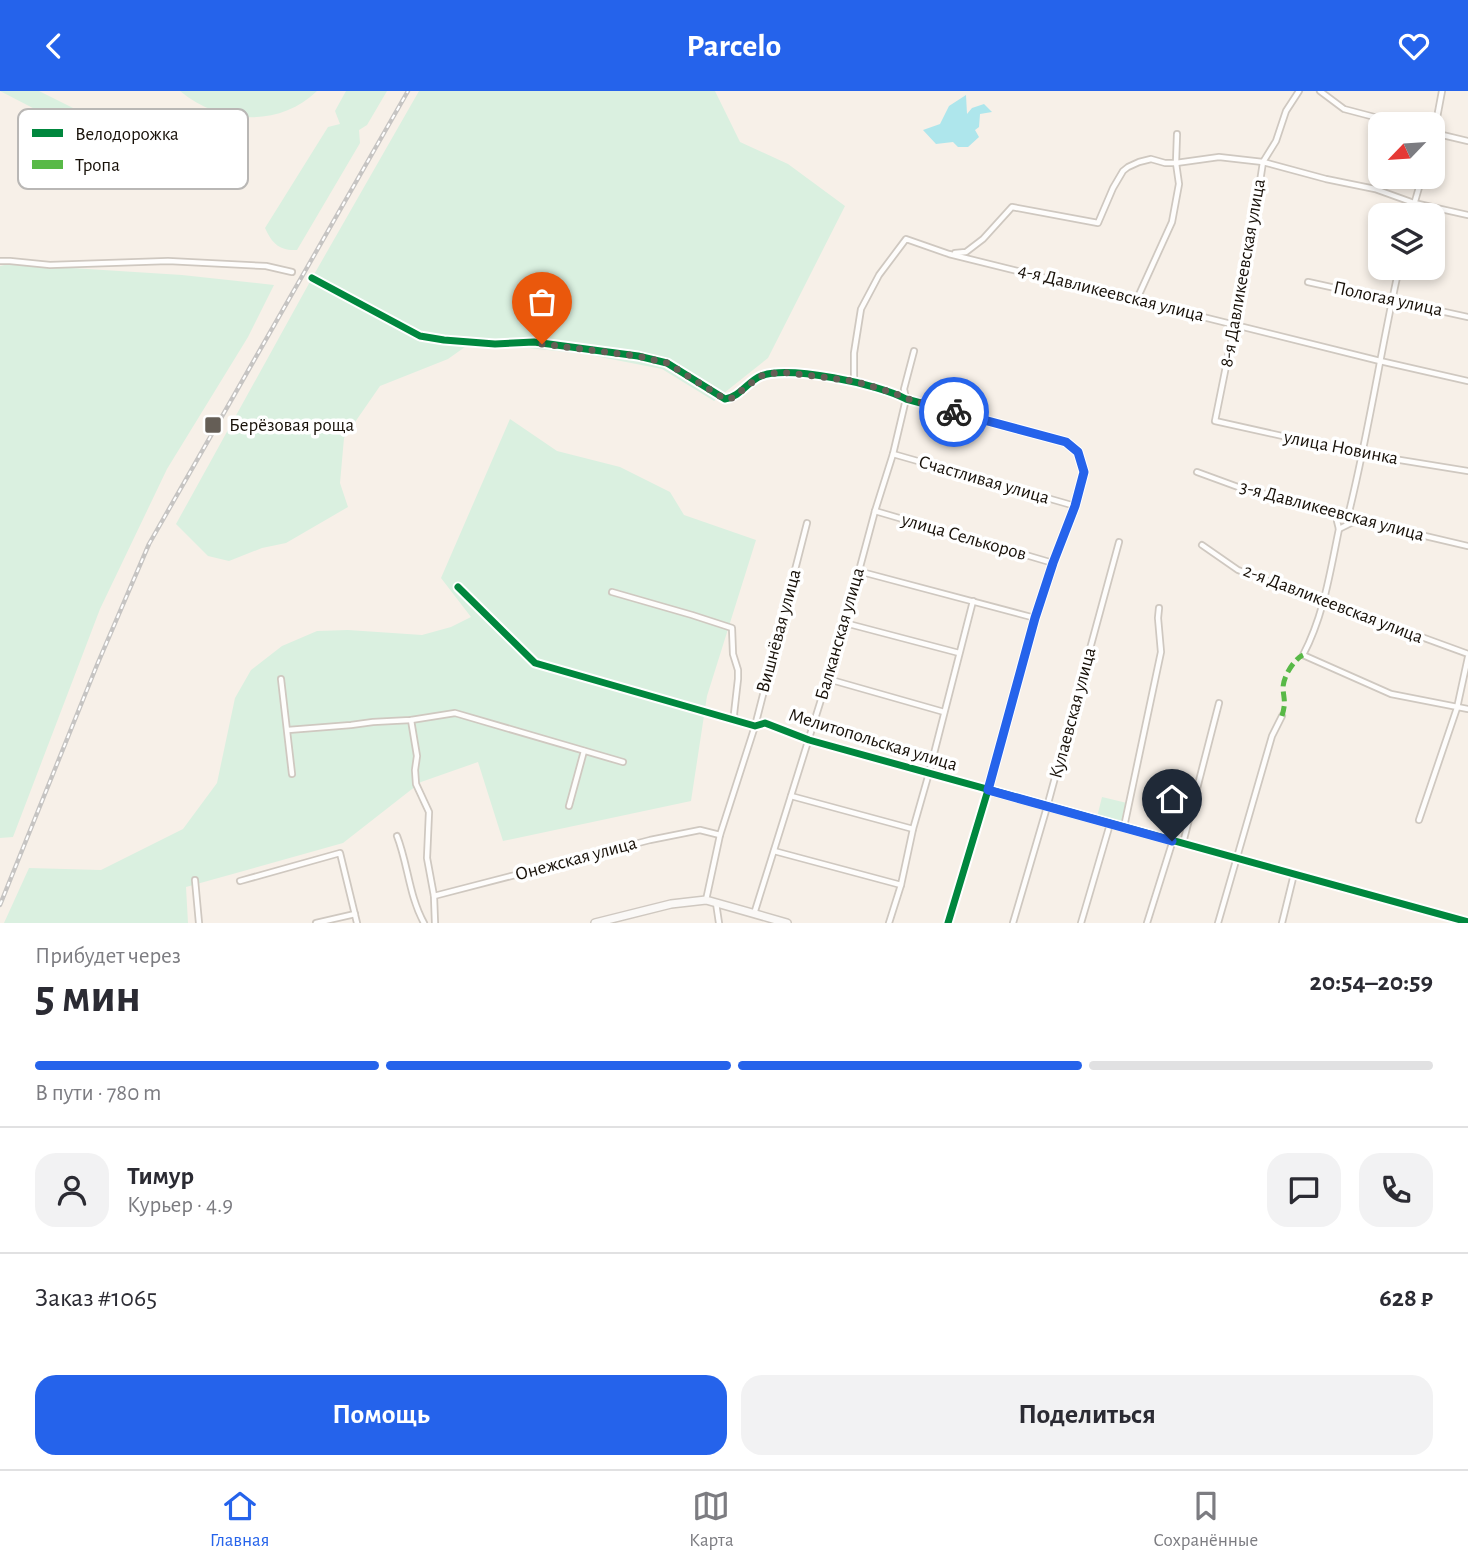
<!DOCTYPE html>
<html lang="ru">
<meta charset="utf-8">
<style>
body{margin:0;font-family:"Alegreya Sans",sans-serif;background:#f2f2f3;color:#2b2b33;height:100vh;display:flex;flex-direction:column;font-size:26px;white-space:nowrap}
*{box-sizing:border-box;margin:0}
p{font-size:23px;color:#7c7c81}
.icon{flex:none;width:38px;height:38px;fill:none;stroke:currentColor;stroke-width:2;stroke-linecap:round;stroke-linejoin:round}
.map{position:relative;height:832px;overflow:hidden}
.drawer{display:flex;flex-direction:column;background:#fff;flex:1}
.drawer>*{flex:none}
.needle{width:46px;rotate:245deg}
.tools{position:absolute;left:1368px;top:21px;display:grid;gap:14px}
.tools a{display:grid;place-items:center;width:77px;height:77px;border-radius:14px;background:#fff;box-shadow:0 4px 10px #0003;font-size:35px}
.pin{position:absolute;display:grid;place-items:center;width:60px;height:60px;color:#fff;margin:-72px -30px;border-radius:50% 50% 50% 0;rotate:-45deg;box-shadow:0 0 7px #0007}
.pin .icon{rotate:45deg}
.courier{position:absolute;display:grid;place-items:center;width:70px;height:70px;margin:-35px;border:5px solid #2563eb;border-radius:50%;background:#fff;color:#222;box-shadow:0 2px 9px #0007}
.head em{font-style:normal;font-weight:600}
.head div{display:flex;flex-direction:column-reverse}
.head{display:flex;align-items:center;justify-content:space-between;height:119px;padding:0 35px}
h1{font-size:46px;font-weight:600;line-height:52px}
.bar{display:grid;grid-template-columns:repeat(4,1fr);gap:10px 7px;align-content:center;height:84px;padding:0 35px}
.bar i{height:9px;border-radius:5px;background:#e1e1e2}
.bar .on{background:#2563eb}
.bar p{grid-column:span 4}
.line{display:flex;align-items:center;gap:18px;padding:0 35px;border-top:2px solid #e1e1e2}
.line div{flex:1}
.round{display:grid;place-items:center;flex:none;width:74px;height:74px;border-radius:21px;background:#f2f2f3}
.cta{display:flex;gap:14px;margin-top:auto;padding:14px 35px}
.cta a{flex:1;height:80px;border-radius:21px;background:#2563eb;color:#fff;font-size:28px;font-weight:600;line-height:80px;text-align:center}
.cta a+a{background:#f2f2f3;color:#2b2b33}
header{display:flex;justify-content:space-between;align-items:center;height:91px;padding:0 35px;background:#2563eb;color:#fff;font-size:32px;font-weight:600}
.tabs{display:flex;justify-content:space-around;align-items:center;height:98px;border-top:2px solid #e1e1e2;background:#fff;font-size:19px;color:#7c7c81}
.tabs a{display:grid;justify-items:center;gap:4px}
.tabs .on{color:#2563eb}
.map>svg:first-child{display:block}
.green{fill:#daf0e0}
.water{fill:#aee6ec}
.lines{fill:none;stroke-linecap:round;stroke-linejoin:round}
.street-casing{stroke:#cfc8c0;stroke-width:8}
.secondary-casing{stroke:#cfc8c0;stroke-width:10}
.street{stroke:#fefdfc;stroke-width:4.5}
.secondary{stroke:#faf8f6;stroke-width:7}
.rail-casing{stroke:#c6c4c2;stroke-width:4.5}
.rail{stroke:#fff;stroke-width:2;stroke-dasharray:5;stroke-linecap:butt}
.quiet{stroke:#58b947;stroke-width:5;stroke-dasharray:10 5;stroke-linecap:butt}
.cycleway-casing{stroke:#fff;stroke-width:11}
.cycleway{stroke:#00873e;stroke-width:7}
.done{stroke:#655e56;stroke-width:7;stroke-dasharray:0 12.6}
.route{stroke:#2563eb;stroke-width:9}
.poi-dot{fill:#655e56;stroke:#fff;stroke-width:2.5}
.labels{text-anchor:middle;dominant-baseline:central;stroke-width:7;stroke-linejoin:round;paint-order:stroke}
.street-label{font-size:19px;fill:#171008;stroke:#fff}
.poi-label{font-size:19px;fill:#171008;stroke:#fff;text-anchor:start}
.key{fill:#fff;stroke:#b9b7b5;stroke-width:2}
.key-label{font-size:19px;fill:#171008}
</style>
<header><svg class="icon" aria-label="back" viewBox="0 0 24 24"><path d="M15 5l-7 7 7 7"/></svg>Parcelo<svg class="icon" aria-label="heart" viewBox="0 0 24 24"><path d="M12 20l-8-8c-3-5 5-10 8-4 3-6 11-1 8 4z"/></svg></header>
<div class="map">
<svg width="1468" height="832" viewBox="0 0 1468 832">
<rect width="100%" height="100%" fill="#f7f0e8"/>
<g class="green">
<path d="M0 0H39L77 19 88 31 89 41 85 44Z"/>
<path d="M180 0H317C279 37 219 33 180 0Z"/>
<path d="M346 0H387L367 34 359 39 360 52 297 159C279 160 272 152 265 137L328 36 340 33 335 20Z"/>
<path d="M419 0H715L740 51 788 73 845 115 768 267 714 310 662 278 585 263 472 251 448 268 380 295 344 347 340 392 348 416 286 452 262 457 229 470 208 465 176 433 312 187Z"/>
<path d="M9 173 182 184 274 194 248 246 167 378 100 518 13 746 0 747V175Z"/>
<path d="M510 328 557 360 620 376 670 401 684 424 756 449 707 605 691 710 503 750 478 671 421 691 343 752 186 796 188 832H4L29 777 101 779 183 738 217 692 235 607 251 579 282 555 317 540 348 539 422 544 451 536 471 526 441 487Z"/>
<path d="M1102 706 1127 712 1122 732 1097 726Z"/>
</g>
<path class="water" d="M966 4 967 23 972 17 984 13 992 21 980 23 979 36 975 39 979 46 968 56H958L953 51 936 53 923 39 940 33 949 15Z"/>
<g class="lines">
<defs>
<g id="street">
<path d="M1299 0 1286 20 1276 50 1263 71 1250 156 1215 330 1363 363 1468 380"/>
<path d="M1320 0 1344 18 1401 33"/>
<path d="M1434 42 1468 50"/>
<path d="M1433 48 1442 0"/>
<path d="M1411 124 1422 86"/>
<path d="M955 162 966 161 983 148 1012 116 1098 132 1113 97 1123 80 1128 76 1139 71 1151 68 1165 72H1176L1219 66 1263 71 1326 88 1375 98 1414 112 1468 124"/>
<path d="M0 170H10L50 174 168 170 266 175 292 181"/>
<path d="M312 187 420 245 444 249 495 253 534 251 638 265 667 272 725 308C740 306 748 290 761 285 788 274 879 293 906 308L1066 351 1078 361 1084 381 1075 415 1053 472 1035 527 988 699 948 832"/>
<path d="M1308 191 1468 226"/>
<path d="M1137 208 1172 131 1179 93 1176 72 1177 43"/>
<path d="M854 290V262L861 218 879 184 906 148 949 163 1380 270 1468 290"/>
<path d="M893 363 1075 415"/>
<path d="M1197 381 1238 396 1338 421H1349L1357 429 1468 455"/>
<path d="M875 420 1053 472"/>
<path d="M1338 421 1337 430 1339 438C1330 481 1324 524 1303 564L1391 603 1468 618"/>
<path d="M1349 421C1369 340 1381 258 1399 177"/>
<path d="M1339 438 1357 429"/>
<path d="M1202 454 1238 479 1468 563"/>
<path d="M858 480 1035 527"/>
<path d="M458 496 535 572 755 635 765 632 809 649 1468 831"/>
<path d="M612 501 692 524 732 537 733 563 738 579V588L734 623 735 629"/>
<path d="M845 532 959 562"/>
<path d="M281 588 292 683"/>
<path d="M828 588 944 621"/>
<path d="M411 629 417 665 415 679 416 693 429 721 427 767 434 805 435 832"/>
<path d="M288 639 351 634 373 631 411 629 455 622 623 671"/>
<path d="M791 705 913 738"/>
<path d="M569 715 584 660"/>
<path d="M1419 729 1457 617 1468 566"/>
<path d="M1124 736 1161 561 1158 527 1159 517"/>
<path d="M397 745C408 773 409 805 424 832"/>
<path d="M1183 752 1219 612"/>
<path d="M774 760 901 794"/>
<path d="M195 789 199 832"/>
<path d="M240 790 340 762 357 832"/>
<path d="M434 805 650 749 700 739 720 744"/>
<path d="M706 809 720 744 755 635 807 432"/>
<path d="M716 812 719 832"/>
<path d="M754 823 845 532 875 420 893 363 906 308 904 298 914 260"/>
<path d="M316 832 355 823"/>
<path d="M889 832 901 794 913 738 929 682 973 510"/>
<path d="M1013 832 1047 716 1119 451"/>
<path d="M1081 832 1110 733"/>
<path d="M1147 832 1173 749"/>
<path d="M1218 832 1272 645 1282 625"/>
<path d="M1282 832 1294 783"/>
</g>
<path id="secondary" d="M595 832 671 813 706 809 787 832"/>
</defs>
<use href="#street" class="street-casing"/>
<use href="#secondary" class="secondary-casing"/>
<use href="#street" class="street"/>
<use href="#secondary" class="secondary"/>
<defs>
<path id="rail" d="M0 814 97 574 149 453 408 0"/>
</defs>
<use href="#rail" class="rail-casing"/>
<use href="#rail" class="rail"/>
<path class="quiet" d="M1282 625C1286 611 1284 610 1283 597 1283 586 1294 568 1303 564"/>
<defs>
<g id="cycleway">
<path d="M312 187 420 245 444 249 495 253 534 251 638 265 667 272 725 308C740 306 748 290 761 285 788 274 879 293 906 308L1066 351 1078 361 1084 381 1075 415 1053 472 1035 527 988 699 948 832"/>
<path d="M458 496 535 572 755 635 765 632 809 649 1468 831"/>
</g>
</defs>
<use href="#cycleway" class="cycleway-casing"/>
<use href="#cycleway" class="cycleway"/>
</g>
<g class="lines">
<path class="done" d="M542 253 638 265 667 272 725 308 732 307 760 285 780 281 854 290 894 302 905 307 954 321"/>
<path class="route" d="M954 321 1066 351 1078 361 1084 381 1075 415 1053 472 1035 527 988 699 1172 750"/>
</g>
<rect class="poi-dot" x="204" y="325" width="18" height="18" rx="3.5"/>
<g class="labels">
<g class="street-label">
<text transform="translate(1243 182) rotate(-80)">8-я Давликеевская улица</text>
<text transform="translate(1111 202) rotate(14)">4-я Давликеевская улица</text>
<text transform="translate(1388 208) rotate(12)">Пологая улица</text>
<text transform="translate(1341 357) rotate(11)">улица Новинка</text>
<text transform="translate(984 389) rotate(16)">Счастливая улица</text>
<text transform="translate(1332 420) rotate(15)">3-я Давликеевская улица</text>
<text transform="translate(964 446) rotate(16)">улица Селькоров</text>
<text transform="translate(1333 513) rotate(21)">2-я Давликеевская улица</text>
<text transform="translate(779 540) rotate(-75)">Вишнёвая улица</text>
<text transform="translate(840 543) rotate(-74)">Балканская улица</text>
<text transform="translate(1073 622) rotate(-75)">Кулаевская улица</text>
<text transform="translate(873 649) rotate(17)">Мелитопольская улица</text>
<text transform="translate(576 768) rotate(-15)">Онежская улица</text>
</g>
<g class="poi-label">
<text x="229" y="334">Берёзовая роща</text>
</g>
</g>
<rect x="18" y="18" width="230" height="80" rx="10" class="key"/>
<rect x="32" y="38" width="31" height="8" fill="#00873e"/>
<rect x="32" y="69" width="31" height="9" fill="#58b947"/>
<g class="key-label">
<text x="75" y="49">Велодорожка</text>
<text x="75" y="80">Тропа</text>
</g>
</svg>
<div class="tools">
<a><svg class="needle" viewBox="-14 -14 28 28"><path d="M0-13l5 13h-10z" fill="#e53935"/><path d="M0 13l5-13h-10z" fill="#7c7c81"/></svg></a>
<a><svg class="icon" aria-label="layers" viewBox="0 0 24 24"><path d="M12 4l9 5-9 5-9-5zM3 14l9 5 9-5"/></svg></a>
</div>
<div class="pin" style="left:542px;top:253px;background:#ea580c"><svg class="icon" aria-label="bag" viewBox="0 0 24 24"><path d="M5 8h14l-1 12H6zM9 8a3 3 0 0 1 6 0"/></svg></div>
<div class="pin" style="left:1172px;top:750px;background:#1f2937"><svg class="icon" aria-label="home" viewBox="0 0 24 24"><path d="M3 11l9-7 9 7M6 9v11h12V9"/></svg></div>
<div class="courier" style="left:954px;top:321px"><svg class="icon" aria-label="bike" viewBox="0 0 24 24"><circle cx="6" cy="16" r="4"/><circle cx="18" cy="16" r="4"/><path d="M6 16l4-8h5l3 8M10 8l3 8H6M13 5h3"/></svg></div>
</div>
<section class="drawer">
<div class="head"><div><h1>5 мин</h1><p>Прибудет через</p></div><em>20:54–20:59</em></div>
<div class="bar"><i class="on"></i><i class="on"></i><i class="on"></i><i></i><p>В пути · 780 m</p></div>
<div class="line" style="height:126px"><a class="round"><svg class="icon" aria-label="person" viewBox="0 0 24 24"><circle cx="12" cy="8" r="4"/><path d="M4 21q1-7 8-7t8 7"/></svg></a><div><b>Тимур</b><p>Курьер · 4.9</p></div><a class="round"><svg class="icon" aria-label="chat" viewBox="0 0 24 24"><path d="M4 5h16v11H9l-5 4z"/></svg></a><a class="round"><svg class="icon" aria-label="phone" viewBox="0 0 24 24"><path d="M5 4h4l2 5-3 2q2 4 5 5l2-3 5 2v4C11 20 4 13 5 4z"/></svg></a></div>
<div class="line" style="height:91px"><div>Заказ #1065</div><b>628 ₽</b></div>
<div class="cta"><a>Помощь</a><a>Поделиться</a></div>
</section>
<nav class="tabs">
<a class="on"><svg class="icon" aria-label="home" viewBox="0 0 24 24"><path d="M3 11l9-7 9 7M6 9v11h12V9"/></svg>Главная</a>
<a><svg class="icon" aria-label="map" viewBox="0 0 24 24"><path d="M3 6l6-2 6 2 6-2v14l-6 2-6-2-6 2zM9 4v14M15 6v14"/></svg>Карта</a>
<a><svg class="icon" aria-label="saved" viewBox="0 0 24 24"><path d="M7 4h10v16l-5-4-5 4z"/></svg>Сохранённые</a>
</nav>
